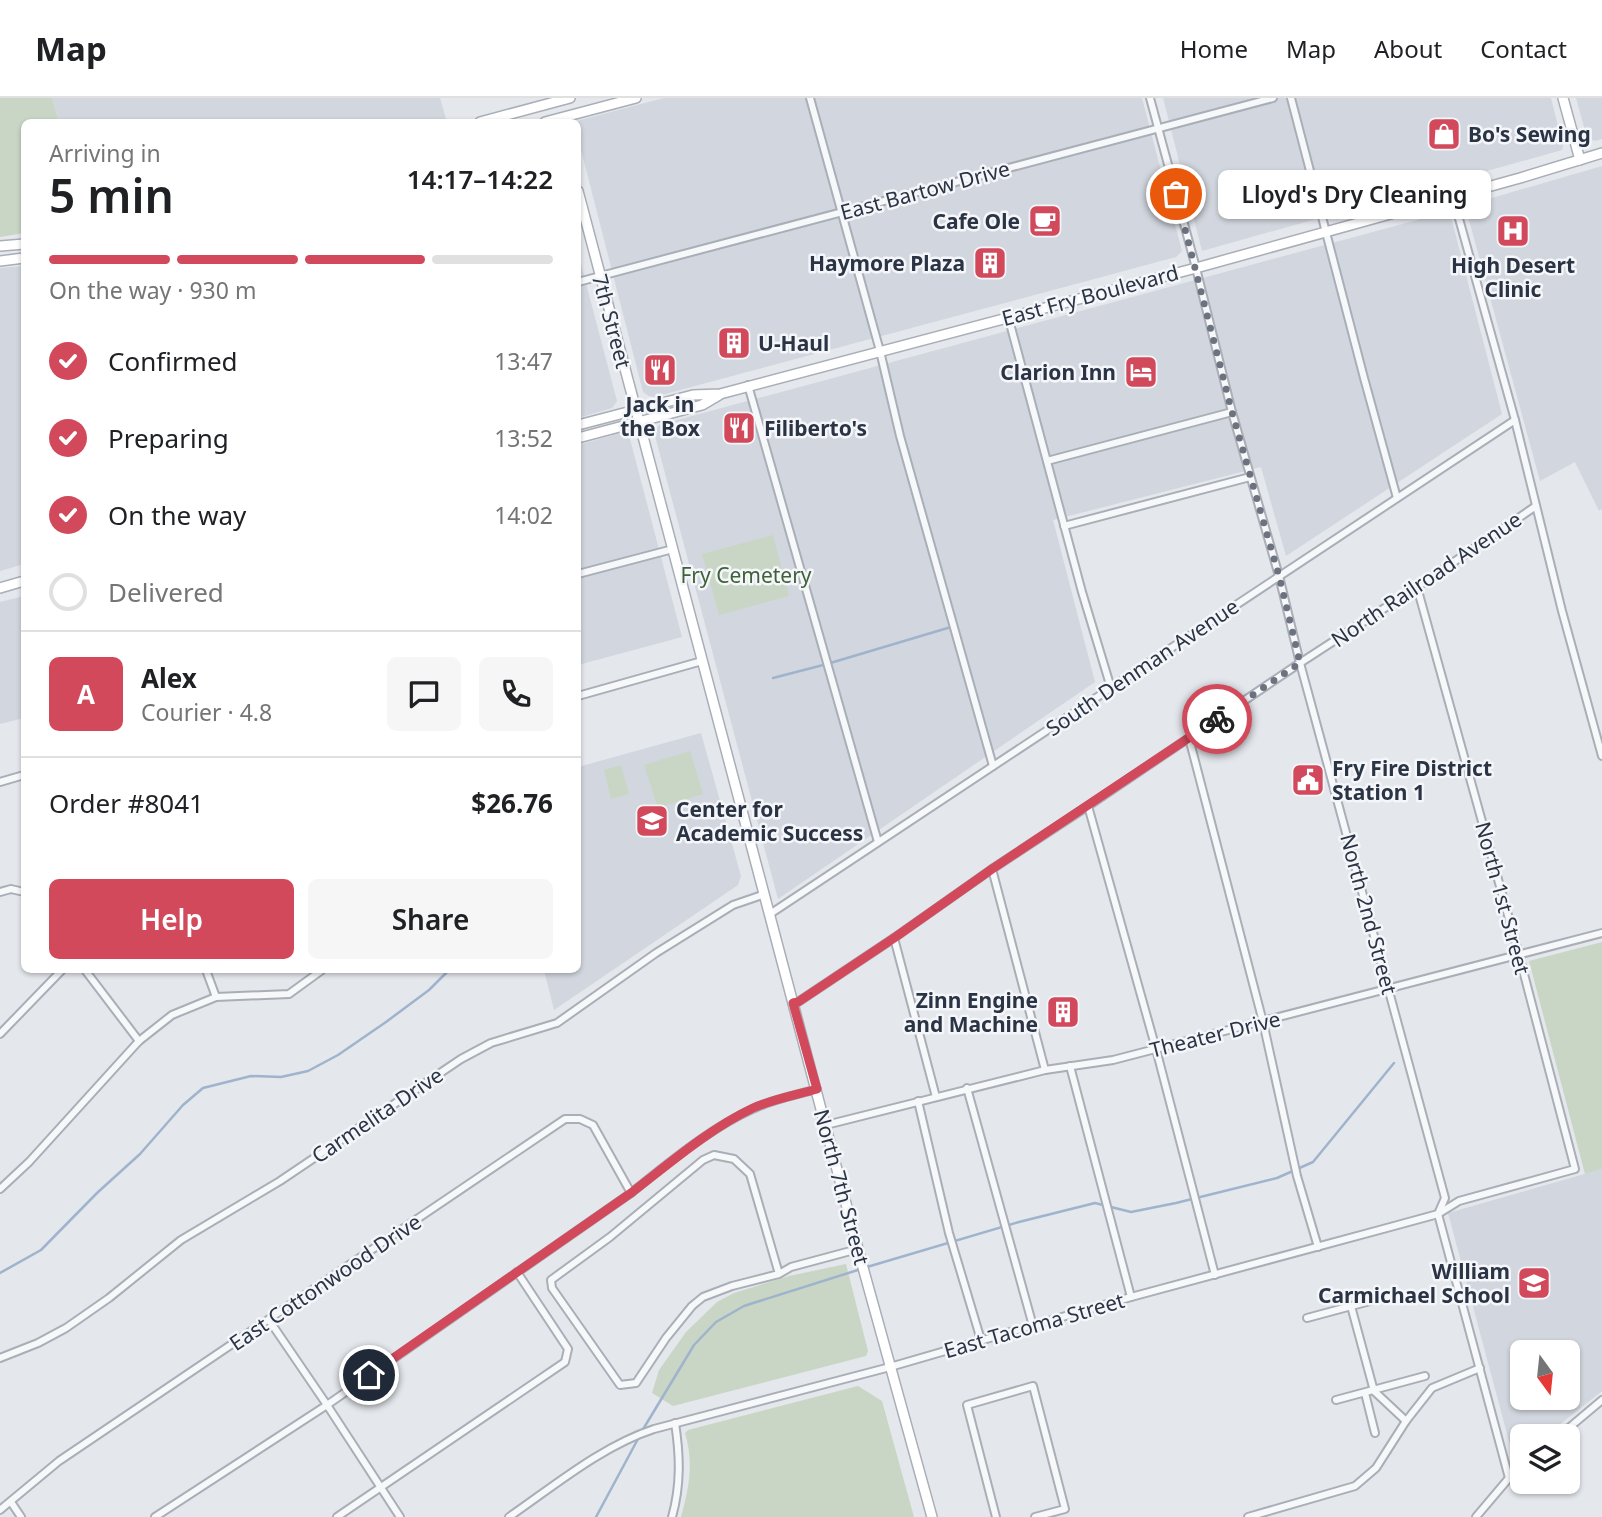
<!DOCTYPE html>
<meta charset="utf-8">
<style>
body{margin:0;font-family:"Noto Sans",sans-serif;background:#f6f6f6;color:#202124;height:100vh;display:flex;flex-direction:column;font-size:26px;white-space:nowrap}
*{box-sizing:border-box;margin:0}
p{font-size:23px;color:#757577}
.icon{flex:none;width:38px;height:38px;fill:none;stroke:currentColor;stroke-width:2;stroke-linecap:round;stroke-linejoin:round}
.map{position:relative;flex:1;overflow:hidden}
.side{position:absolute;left:21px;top:21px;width:560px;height:854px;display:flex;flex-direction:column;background:#fff;border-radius:10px;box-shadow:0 2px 5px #0004}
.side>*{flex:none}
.needle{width:46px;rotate:165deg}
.tools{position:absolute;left:1510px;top:1242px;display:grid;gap:14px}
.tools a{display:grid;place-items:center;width:70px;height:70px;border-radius:10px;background:#fff;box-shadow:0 2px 5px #0004;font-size:35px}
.pin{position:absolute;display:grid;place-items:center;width:60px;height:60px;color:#fff;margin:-30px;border:4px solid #fff;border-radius:50%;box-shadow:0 2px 7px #0007}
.courier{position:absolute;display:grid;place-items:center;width:70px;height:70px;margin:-35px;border:5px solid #d1495b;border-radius:50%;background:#fff;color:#222;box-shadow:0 2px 9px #0007}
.bubble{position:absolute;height:49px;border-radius:10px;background:#fff;box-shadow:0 2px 5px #0004;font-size:23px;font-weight:600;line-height:49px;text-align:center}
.headline em{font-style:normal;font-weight:600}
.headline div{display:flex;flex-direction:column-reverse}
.headline{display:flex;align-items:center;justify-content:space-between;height:119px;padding:0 28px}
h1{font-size:46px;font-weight:600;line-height:52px}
.bar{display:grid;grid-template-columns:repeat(4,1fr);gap:10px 7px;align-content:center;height:84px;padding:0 28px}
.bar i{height:9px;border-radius:5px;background:#e0e0e0}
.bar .current{background:#d1495b}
.bar p{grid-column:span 4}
.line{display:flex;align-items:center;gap:18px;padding:0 28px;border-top:2px solid #e0e0e0}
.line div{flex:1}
.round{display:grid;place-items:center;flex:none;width:74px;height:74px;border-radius:10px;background:#f6f6f6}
ol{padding:0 28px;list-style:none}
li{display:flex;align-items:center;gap:21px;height:77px}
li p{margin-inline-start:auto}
li .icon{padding:7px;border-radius:50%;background:#d1495b;color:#fff;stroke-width:4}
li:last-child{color:#757577}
li i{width:38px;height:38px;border:4px solid #e0e0e0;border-radius:50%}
.cta{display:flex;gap:14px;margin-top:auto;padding:14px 28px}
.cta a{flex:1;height:80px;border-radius:10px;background:#d1495b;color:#fff;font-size:28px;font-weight:600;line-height:80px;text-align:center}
.cta a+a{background:#f6f6f6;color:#202124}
header{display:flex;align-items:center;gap:42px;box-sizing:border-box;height:98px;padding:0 35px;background:#fff;border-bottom:2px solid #e0e0e0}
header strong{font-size:33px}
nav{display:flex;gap:38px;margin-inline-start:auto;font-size:24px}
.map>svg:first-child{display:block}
.built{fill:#d2d6de;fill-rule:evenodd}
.green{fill:#c9d6c5}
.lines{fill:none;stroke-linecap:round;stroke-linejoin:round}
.stream{stroke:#9fb4cc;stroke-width:2.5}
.street-casing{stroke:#a9aeb7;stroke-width:10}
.secondary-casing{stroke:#a9aeb7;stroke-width:12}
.street{stroke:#f7f8fa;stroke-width:6}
.secondary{stroke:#fff;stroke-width:9}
.done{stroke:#6c737f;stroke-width:7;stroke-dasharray:0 12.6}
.route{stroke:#d1495b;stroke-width:9}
.labels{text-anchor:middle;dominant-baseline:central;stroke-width:5;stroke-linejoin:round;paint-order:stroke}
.poi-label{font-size:21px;font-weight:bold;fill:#2b3445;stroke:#f4f6f9;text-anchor:start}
.street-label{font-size:21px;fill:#2b3445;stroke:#f4f6f9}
.park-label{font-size:21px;fill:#3f6138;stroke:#f4f6f9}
</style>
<header>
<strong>Map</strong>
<nav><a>Home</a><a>Map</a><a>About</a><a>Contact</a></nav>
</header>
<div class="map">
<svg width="1602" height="1419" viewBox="0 0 1602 1419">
<rect width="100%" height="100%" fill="#e4e7ec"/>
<g class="built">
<path d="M52 0H440L447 24H59Z"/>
<path d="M664 0H1142L1182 153 1176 159 654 299 649 298 643 294 578 40 577 24 580 22Z"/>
<path d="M1163 0H1551L1563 47 1562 52 1202 153Z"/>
<path d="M1576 0H1602V41L1595 43 1587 40Z"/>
<path d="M1602 68V411L1599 413 1575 364 1540 383 1466 111 1471 106Z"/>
<path d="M1443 115 1451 119 1502 316 1286 458 1261 369 1053 422 1095 584 778 801 654 334 659 327Z"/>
<path d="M578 155 617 303 612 310 578 320Z"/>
<path d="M24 168V466L0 473V170Z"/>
<path d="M621 335 630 341 682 539 578 567V347Z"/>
<path d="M24 498V620L0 626V504Z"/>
<path d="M701 635 741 778 738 787 554 912 544 872H578V669Z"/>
<path d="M1602 1071V1293L1544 1339H1522V1355L1514 1362 1448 1115ZM1522 1255H1568V1300H1522Z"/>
</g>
<g class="green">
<path d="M0 0H52L59 24H24V135L0 139Z"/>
<path d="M773 437 789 498 719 517 702 456Z"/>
<path d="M690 653 703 696 658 710 644 667Z"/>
<path d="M621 667 629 696 611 701 604 672Z"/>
<path d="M1602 844V1071L1585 1076 1529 863Z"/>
<path d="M846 1166 868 1253 866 1258 673 1308 652 1295 659 1272 686 1234 717 1204 734 1195 789 1178Z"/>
<path d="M858 1288 882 1303 914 1419H681C689 1390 694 1365 685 1335L688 1332Z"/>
</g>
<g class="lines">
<g class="stream">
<path d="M773 580 827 566 951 529"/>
<path d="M867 1169 1019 1124 1095 1105 1131 1114 1176 1105 1277 1080 1313 1064 1394 965"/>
<path d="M0 1175 41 1152 97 1095 140 1056 183 1007 203 990 251 978 281 979 308 973 338 957 386 924 429 892 449 872"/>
<path d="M642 1333 694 1247 716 1224 744 1208 861 1171"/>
<path d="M596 1419 639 1339"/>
</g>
<defs>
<g id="street">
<path d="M810 0 880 253 900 338 993 668"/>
<path d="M1150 0 1196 170 1232 314 1279 478 1300 565 1445 1100 1438 1116 1509 1380"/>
<path d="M1291 0 1364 280 1397 400"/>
<path d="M1453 99 1515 322 1562 513 1602 658"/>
<path d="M578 184 1273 0"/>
<path d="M1008 218 1082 494 1111 590"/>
<path d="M748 287 878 744"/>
<path d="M1047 363 1232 314"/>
<path d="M1064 428 1250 379"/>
<path d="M578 476 673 451"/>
<path d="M578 598 702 563"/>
<path d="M1189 640 1263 924 1297 1078 1318 1149"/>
<path d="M0 684 24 677"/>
<path d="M1088 708 1156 951 1215 1177"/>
<path d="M992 771 1045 972"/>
<path d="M0 794 11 791 24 794"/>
<path d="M770 816 1515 322"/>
<path d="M894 840 936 999"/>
<path d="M85 872 139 943"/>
<path d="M206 872 216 899"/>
<path d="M793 905 798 904 894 840 992 771 1088 708 1300 565 1417 489 1536 408"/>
<path d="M0 936 62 872"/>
<path d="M1070 968 1131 1199"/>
<path d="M967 990 1033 1228"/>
<path d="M918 1003 949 1135 981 1242"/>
<path d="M826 1027 1045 972 1113 962 1602 835"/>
<path d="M0 1091 29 1064 139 943 172 917 216 899 289 896 322 872"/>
<path d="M779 1176 750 1076 734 1061 714 1057 703 1062 610 1139 551 1182 552 1190 620 1287 636 1285 666 1240 692 1208 703 1199 732 1188 779 1176 791 1169 858 1151"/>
<path d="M1351 1208 1374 1293 1406 1323"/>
<path d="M1307 1220 1396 1196"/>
<path d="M269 1222 327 1307 400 1419"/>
<path d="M0 1260 38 1245 66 1230 109 1200 181 1142 280 1083 461 961 491 945 557 925 656 855 733 807 765 796"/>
<path d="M1365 1295 1375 1335"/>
<path d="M1336 1302 1425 1278"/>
<path d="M1558 1339 1602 1302"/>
<path d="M11 1404 21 1419"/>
<path d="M0 1412 59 1363 565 1021H580L593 1027 631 1095"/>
<path d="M155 1419 327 1307 631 1095C667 1066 713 1028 755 1010 774 1001 796 997 817 991"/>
<path d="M337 1419 565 1264 568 1251 517 1174"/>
<path d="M509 1419C554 1388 602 1348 654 1331L890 1269 1131 1199 1383 1131 1438 1116 1459 1103 1575 1071 1519 857 1417 489"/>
<path d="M672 1419C681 1387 680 1357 675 1325"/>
<path d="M996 1419 967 1307 1033 1288 1065 1411 1035 1419"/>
<path d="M1248 1419 1355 1388 1376 1370 1406 1323 1432 1290 1480 1270"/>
<path d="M1476 1419 1509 1380 1522 1369"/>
</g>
<g id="secondary">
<path d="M1563 0 1580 62"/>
<path d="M480 24 570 0"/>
<path d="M545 24 636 0"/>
<path d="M578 93 862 1166 932 1419"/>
<path d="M0 148 24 146"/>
<path d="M0 163 24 160"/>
<path d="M578 327 693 297 720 296 1196 170 1520 80 1602 55"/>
<path d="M578 340 702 307 719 297"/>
<path d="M0 490 24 483"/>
</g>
</defs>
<use href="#street" class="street-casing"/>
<use href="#secondary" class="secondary-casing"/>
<use href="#street" class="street"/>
<use href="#secondary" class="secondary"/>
</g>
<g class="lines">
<path class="done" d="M1176 96 1232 314 1279 478 1300 565 1217 621"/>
<path class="route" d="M369 1277 631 1095C670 1065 709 1031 753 1010 773 1001 796 997 817 991L793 905 798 904 894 840 992 771 1217 621"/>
</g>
<defs>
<symbol id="shop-square" viewBox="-11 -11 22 22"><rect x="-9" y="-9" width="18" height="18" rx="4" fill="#d1495b" stroke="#f4f6f9"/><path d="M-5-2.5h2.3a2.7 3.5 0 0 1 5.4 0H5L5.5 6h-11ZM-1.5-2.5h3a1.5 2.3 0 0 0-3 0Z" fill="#fff"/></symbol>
<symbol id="cafe-square" viewBox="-11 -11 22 22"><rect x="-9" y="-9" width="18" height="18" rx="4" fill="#d1495b" stroke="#f4f6f9"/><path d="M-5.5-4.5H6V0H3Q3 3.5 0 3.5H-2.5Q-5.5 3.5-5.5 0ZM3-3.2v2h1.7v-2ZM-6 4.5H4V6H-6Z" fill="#fff"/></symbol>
<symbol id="hospital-square" viewBox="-11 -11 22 22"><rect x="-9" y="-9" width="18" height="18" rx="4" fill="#d1495b" stroke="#f4f6f9"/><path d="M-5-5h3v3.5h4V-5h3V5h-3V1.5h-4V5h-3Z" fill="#fff"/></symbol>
<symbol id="building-square" viewBox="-11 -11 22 22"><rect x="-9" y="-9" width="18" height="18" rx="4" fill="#d1495b" stroke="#f4f6f9"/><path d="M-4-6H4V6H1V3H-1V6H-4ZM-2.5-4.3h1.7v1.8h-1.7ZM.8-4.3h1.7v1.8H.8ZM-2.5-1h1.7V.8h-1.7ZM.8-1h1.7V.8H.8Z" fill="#fff"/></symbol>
<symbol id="restaurant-square" viewBox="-11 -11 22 22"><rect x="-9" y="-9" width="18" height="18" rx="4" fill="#d1495b" stroke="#f4f6f9"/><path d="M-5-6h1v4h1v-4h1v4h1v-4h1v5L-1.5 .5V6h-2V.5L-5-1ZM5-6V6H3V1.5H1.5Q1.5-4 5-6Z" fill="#fff"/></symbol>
<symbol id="hotel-square" viewBox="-11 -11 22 22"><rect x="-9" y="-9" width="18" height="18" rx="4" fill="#d1495b" stroke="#f4f6f9"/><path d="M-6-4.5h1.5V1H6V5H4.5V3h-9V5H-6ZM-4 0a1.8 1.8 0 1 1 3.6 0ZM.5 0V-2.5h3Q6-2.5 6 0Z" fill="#fff"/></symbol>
<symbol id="civic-square" viewBox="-11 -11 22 22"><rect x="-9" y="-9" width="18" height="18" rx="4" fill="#d1495b" stroke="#f4f6f9"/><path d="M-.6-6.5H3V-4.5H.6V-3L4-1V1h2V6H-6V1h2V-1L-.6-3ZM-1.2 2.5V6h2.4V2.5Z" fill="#fff"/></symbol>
<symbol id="school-square" viewBox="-11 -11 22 22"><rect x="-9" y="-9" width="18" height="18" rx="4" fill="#d1495b" stroke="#f4f6f9"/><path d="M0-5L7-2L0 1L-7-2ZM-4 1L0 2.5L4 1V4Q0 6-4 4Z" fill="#fff"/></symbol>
</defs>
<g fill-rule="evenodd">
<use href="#shop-square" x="1425" y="17" width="38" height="38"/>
<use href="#cafe-square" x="1026" y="104" width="38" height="38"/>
<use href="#hospital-square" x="1494" y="114" width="38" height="38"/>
<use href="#building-square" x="971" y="146" width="38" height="38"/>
<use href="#building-square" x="715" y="226" width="38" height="38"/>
<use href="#restaurant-square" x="641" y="253" width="38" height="38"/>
<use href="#hotel-square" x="1122" y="255" width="38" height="38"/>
<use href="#restaurant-square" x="720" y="311" width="38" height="38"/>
<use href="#civic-square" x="1289" y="663" width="38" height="38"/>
<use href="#school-square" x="633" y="704" width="38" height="38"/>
<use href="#building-square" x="1044" y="895" width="38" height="38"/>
<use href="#school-square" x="1515" y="1166" width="38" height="38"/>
</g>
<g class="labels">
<g class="poi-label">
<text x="1468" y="36">Bo's Sewing</text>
<text x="1020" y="123" text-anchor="end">Cafe Ole</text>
<text x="965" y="165" text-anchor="end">Haymore Plaza</text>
<text x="1513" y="167" text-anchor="middle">High Desert<tspan x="1513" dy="24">Clinic</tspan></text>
<text x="758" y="245">U-Haul</text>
<text x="1116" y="274" text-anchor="end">Clarion Inn</text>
<text x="660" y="306" text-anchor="middle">Jack in<tspan x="660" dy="24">the Box</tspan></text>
<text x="764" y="330">Filiberto's</text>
<text x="1332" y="670">Fry Fire District<tspan x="1332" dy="24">Station 1</tspan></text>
<text x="676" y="711">Center for<tspan x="676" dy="24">Academic Success</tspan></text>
<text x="1038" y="902" text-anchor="end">Zinn Engine<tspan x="1038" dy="24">and Machine</tspan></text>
<text x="1510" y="1173" text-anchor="end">William<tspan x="1510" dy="24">Carmichael School</tspan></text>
</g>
<g class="street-label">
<text transform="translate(925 92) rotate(-15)">East Bartow Drive</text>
<text transform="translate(1090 197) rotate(-15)">East Fry Boulevard</text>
<text transform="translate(612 223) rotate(75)">7th Street</text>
<text transform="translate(1426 481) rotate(-34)">North Railroad Avenue</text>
<text transform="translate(1142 569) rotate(-34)">South Denman Avenue</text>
<text transform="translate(1503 800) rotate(75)">North 1st Street</text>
<text transform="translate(1369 816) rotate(75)">North 2nd Street</text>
<text transform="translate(1215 936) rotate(-14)">Theater Drive</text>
<text transform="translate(377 1017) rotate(-34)">Carmelita Drive</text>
<text transform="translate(842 1089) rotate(75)">North 7th Street</text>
<text transform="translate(325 1184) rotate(-34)">East Cottonwood Drive</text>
<text transform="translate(1034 1227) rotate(-16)">East Tacoma Street</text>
</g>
<g class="park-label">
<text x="746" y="477">Fry Cemetery</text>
</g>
</g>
</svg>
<div class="tools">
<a><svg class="needle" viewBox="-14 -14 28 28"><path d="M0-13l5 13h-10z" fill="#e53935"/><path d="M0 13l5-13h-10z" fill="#757577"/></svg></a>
<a><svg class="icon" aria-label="layers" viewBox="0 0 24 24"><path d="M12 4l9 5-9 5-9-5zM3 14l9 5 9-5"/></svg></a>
</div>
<div class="pin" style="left:1176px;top:96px;background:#ea580c"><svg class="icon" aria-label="bag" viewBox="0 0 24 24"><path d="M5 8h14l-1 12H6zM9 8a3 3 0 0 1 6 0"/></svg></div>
<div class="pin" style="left:369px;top:1277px;background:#1f2937"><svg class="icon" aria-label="home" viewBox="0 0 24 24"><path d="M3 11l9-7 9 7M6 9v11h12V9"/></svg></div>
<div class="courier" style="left:1217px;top:621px"><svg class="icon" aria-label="bike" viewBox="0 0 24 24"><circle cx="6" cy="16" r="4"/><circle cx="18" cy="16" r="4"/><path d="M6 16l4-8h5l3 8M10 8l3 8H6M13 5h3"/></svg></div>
<div class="bubble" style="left:1218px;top:72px;width:273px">Lloyd's Dry Cleaning</div>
<section class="side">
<div class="headline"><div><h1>5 min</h1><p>Arriving in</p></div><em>14:17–14:22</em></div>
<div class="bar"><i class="current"></i><i class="current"></i><i class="current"></i><i></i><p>On the way · 930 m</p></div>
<ol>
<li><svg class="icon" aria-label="check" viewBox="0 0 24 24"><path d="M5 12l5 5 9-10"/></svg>Confirmed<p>13:47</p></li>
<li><svg class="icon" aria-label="check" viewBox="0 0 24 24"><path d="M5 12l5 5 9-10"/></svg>Preparing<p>13:52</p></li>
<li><svg class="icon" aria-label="check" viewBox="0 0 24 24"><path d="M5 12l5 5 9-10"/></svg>On the way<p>14:02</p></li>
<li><i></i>Delivered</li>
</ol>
<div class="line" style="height:126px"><b class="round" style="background:#d1495b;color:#fff">A</b><div><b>Alex</b><p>Courier · 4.8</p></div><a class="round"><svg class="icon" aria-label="chat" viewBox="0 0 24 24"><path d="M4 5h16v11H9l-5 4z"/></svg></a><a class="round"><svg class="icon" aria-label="phone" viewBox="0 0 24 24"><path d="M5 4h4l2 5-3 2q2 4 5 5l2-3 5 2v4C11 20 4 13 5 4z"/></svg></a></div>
<div class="line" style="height:91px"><div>Order #8041</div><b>$26.76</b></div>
<div class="cta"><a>Help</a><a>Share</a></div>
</section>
</div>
